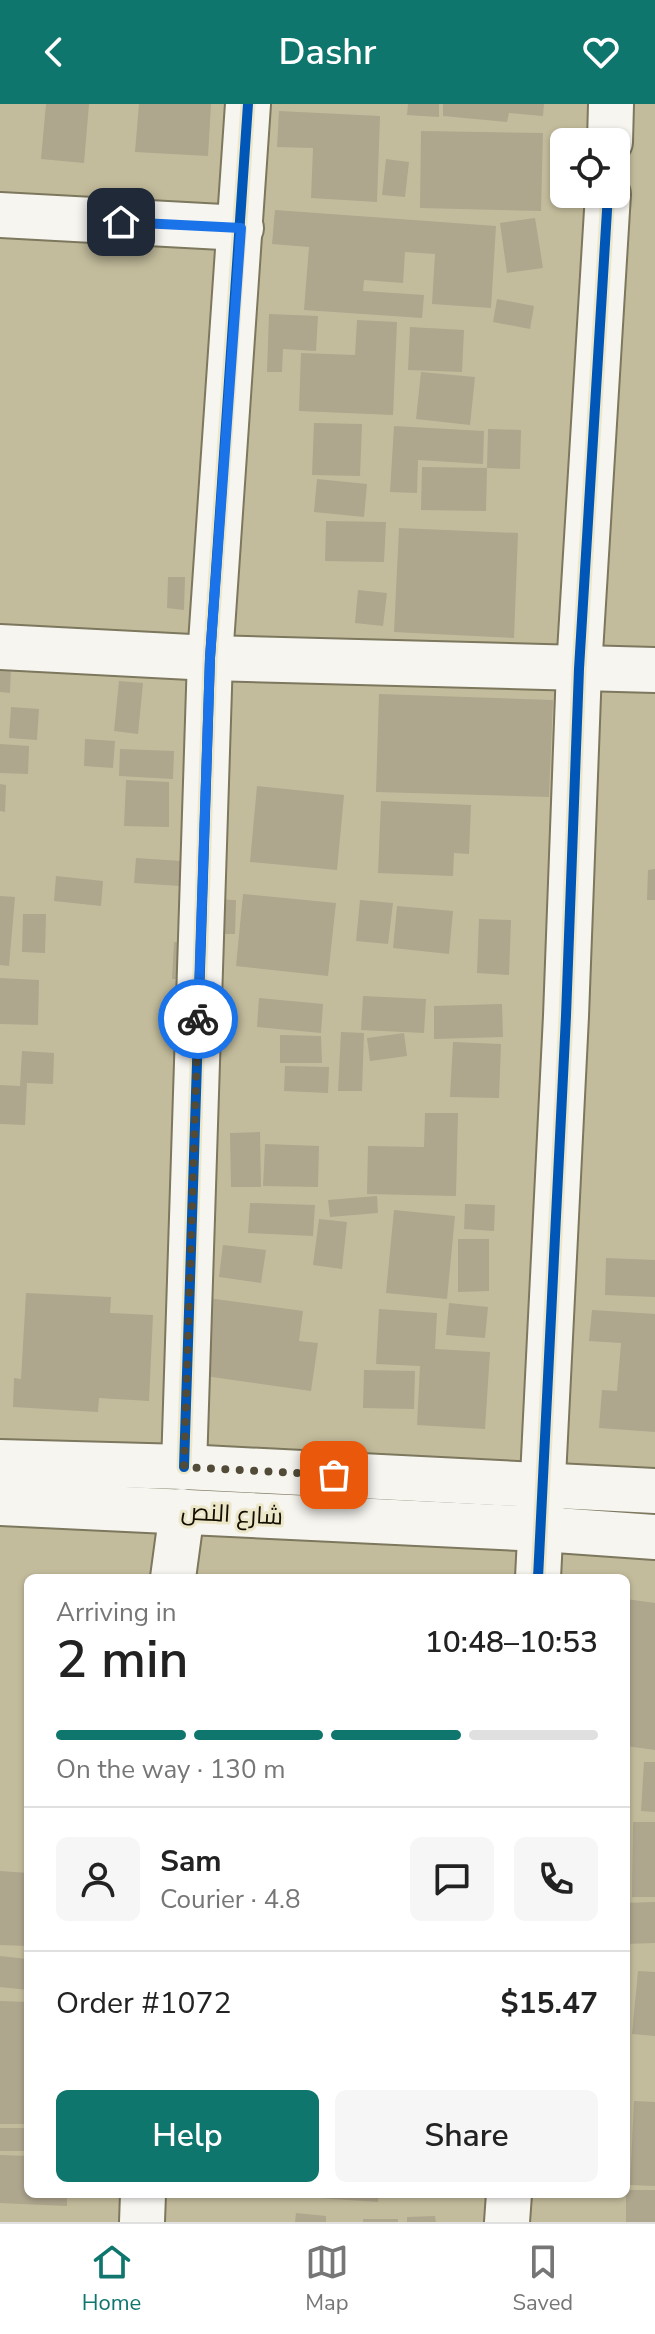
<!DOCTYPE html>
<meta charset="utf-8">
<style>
body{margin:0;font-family:"Nunito Sans",Cairo,sans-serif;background:#f6f6f6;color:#222;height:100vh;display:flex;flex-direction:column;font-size:30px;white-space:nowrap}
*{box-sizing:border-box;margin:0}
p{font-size:26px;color:#767676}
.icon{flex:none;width:44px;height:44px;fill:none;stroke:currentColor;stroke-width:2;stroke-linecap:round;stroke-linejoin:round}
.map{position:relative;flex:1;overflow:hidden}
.details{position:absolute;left:24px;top:1470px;width:606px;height:624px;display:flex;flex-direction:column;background:#fff;border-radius:12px;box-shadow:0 2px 6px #0004}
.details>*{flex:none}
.fabs{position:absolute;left:550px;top:24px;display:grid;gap:16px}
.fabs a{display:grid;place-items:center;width:80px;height:80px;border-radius:12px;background:#fff;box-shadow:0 2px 6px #0004;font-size:40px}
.pin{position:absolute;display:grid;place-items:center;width:68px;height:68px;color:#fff;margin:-34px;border-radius:16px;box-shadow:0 4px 12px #0006}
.courier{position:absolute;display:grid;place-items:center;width:80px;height:80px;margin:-40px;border:6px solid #1a73e8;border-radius:50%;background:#fff;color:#222;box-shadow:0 2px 10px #0007}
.overview em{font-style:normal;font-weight:600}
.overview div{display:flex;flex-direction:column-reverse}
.overview{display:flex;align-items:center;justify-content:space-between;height:136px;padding:0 32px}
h1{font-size:52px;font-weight:600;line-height:60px}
.bar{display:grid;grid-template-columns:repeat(4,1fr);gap:12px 8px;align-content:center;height:96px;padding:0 32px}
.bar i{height:10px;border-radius:6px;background:#e0e0e0}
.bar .on{background:#0f766e}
.bar p{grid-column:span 4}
.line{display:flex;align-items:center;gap:20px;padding:0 32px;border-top:2px solid #e0e0e0}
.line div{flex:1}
.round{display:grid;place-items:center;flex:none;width:84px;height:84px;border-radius:12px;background:#f6f6f6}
.primary-button{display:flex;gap:16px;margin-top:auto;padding:16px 32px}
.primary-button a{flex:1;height:92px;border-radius:12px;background:#0f766e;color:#fff;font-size:32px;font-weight:600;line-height:92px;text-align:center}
.primary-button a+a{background:#f6f6f6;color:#222}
header{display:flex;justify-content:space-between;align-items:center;height:104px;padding:0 32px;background:#0f766e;color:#fff;font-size:36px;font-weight:600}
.tab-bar{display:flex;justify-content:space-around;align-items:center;height:112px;border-top:2px solid #e0e0e0;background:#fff;font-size:22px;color:#767676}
.tab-bar a{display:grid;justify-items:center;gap:4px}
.tab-bar .on{color:#0f766e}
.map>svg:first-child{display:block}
.building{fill:#afa68e}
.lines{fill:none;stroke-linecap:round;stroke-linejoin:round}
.minor-casing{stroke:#7c775d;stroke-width:48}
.major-casing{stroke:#7c775d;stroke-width:48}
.minor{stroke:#f6f5f0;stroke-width:44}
.major{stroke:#f6f5f0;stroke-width:44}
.cycleway-casing{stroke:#ede7ca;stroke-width:15}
.cycleway{stroke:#0057b8;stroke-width:10}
.done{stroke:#514b37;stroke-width:8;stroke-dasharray:0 14.4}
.route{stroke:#1a73e8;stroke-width:10}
.labels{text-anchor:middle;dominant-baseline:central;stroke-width:6;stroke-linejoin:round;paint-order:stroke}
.street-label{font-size:24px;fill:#130e00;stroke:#ede7ca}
</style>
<header><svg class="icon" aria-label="back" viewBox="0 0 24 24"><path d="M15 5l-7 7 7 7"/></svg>Dashr<svg class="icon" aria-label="heart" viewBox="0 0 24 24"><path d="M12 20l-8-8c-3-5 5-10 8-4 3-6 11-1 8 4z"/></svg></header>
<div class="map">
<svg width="655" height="2118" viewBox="0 0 655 2118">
<rect width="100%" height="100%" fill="#c3bc9c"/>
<g class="building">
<path d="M46 0H89L84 59 41 55Z"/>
<path d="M139 0H211L208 52 135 48Z"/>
<path d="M408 0H439V13L407 11Z"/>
<path d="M443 0H544L543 12 509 9 507 18 443 12Z"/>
<path d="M279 7 380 12 377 98 311 94 313 44 277 43Z"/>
<path d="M421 27 543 29 541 107 420 104Z"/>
<path d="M386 55 409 58 405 93 382 91Z"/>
<path d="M275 106 496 122 491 204 432 200 435 150 405 148 403 179 364 176 363 187 424 191 422 214 304 206 309 143 272 140Z"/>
<path d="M535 114 543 164 507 169 500 119Z"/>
<path d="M497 195 534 202 530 225 493 218Z"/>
<path d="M269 210 318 212 316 247 283 245 282 268H267Z"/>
<path d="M357 216 397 218 393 311 299 307 301 249 355 251Z"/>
<path d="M410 223 464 226 462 268 408 266Z"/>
<path d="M421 268 475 273 470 321 416 315Z"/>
<path d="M314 319 362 320 360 372 312 371Z"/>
<path d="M394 322 484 327 483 360 418 356 417 389 390 388Z"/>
<path d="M488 325 521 326 520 365 487 364Z"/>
<path d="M422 363 487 364 486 407 421 406Z"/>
<path d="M317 375 367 380 364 413 314 408Z"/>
<path d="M326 417 386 418 384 458 325 457Z"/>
<path d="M399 424 518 429 514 534 394 528Z"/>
<path d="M168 473H185L184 506 167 504Z"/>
<path d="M358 486 387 489 383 522 355 519Z"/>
<path d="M0 561H11L10 589 0 588Z"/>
<path d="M119 577 143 579 138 630 114 627Z"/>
<path d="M379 590 553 596 549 693 376 688Z"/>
<path d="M11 603 39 605 37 636 9 634Z"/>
<path d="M85 635 115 637 113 664 84 662Z"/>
<path d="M0 640 29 642 28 670 0 669Z"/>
<path d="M120 645 174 647 173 675 119 672Z"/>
<path d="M126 676 169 678V723L124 722Z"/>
<path d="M0 680 6 681 5 708 0 707Z"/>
<path d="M257 682 344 691 337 766 250 758Z"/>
<path d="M381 697 471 701 469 750 454 749 453 772 378 769Z"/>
<path d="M136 754 182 757 180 782 134 779Z"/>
<path d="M655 765V796H647L648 766Z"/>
<path d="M56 772 103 777 101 802 54 797Z"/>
<path d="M243 790 336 799 328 872 236 862Z"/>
<path d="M0 792 15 793 9 862 0 861Z"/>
<path d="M213 795 236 796 235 830H213Z"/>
<path d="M360 796 393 799 388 840 356 837Z"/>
<path d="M397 802 453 807 449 850 393 844Z"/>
<path d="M23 810H46L45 849 22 848Z"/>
<path d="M479 815 511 816 509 871 477 869Z"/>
<path d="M174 838 189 839 188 876 172 875Z"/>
<path d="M0 874 39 876 38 921 0 920Z"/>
<path d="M363 892 426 895 424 929 361 926Z"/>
<path d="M259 894 323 900 321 929 257 923Z"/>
<path d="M502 900 503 933 434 935V902Z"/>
<path d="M341 928 364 929 362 987H338Z"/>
<path d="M404 929 407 952 370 957 367 934Z"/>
<path d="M280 931 321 932 322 959H280Z"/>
<path d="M453 938 501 940 499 994 450 993Z"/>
<path d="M22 947 54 949 53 980 27 979 25 1021 0 1020V981L20 982Z"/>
<path d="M285 962 329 963 328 989 284 987Z"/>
<path d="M425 1009H458L456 1092 367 1090 368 1042 424 1043Z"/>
<path d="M260 1028 261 1083H231L230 1029Z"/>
<path d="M265 1040 319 1042 318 1083 263 1082Z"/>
<path d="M377 1092 378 1109 330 1113 328 1096Z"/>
<path d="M250 1099 315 1101 313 1132 248 1129Z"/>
<path d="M465 1100 495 1101 494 1127 464 1125Z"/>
<path d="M394 1106 455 1112 447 1195 386 1189Z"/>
<path d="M319 1115 347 1118 342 1165 313 1161Z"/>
<path d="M458 1135H489V1187L458 1188Z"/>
<path d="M223 1141 266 1146 261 1179 219 1173Z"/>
<path d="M606 1154 655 1156V1193L605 1191Z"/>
<path d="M26 1189 111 1193 110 1209 153 1211 149 1297 99 1294 98 1308 13 1303 14 1274 21 1275Z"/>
<path d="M208 1194 303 1207 299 1237 318 1239 311 1287 198 1271Z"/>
<path d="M449 1199 488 1203 485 1234 446 1231Z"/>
<path d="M379 1205 437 1209 435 1245 490 1248 485 1325 417 1321 420 1262 376 1260Z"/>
<path d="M592 1206 655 1210V1328L599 1324 602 1286 617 1287 621 1239 589 1237Z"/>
<path d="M364 1266 415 1267 414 1305 363 1304Z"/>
<path d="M626 1495 655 1499V1646L626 1642Z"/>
<path d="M644 1658H655V1708L641 1707Z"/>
<path d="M633 1718H655V1793H632Z"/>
<path d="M0 1767 28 1769V1842L0 1841Z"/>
<path d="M655 1798V1839L626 1840V1799Z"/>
<path d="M0 1852 28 1855V1886L0 1883Z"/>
<path d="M638 1867 655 1868V1932L632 1930Z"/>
<path d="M0 1897 28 1898V2020H0Z"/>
<path d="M634 1997 655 1998V2082L630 2081Z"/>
<rect x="0" y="2024" width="28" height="23"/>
<path d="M0 2051 28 2052V2090H67V2102L0 2099Z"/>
<rect x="626" y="2086" width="29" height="32"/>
<path d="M303 2090H379L378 2098 303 2093Z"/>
<path d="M296 2109 326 2112V2118H295Z"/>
<path d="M435 2112 436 2118H407V2113Z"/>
<rect x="363" y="2115" width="35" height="3"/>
</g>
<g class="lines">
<defs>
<g id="minor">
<path d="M610 38 611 0"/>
<path d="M0 111 241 124"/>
<path d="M0 543 210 554 655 566"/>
<path d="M184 1363 210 554 248 0"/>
<path d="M173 1474 182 1407"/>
<path d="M538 1474 566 912 579 565 608 90"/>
<path d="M142 2118 143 2090"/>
<path d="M507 2118 509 2090"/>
</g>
<g id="major">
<path d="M0 1358 184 1363 655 1387"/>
<path d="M0 1399 542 1425 655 1433"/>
</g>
</defs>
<use href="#minor" class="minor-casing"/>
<use href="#major" class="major-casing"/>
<use href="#minor" class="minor"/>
<use href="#major" class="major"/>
<defs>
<g id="cycleway">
<path d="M184 1363 210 554 248 0"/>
<path d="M538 1474 566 912 579 565 608 90"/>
</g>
</defs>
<use href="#cycleway" class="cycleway-casing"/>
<use href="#cycleway" class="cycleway"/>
</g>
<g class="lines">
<path class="done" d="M198 915 184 1363 334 1371"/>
<path class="route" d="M121 118 241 124 210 554 198 915"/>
</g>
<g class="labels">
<g class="street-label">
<text transform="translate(232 1410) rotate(3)">شارع النص</text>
</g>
</g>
</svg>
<div class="fabs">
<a><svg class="icon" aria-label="locate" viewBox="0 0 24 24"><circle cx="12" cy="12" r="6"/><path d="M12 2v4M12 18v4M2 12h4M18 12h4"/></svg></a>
</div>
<div class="pin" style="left:334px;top:1371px;background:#ea580c"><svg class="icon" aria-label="bag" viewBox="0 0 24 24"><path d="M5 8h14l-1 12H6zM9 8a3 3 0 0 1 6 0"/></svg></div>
<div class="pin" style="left:121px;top:118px;background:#1f2937"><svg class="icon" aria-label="home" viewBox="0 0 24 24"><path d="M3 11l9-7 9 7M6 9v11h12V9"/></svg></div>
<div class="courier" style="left:198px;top:915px"><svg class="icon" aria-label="bike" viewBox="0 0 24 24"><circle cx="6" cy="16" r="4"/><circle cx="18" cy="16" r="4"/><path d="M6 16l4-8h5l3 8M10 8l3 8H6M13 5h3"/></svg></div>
<section class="details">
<div class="overview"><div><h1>2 min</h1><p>Arriving in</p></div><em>10:48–10:53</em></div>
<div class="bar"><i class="on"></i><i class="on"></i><i class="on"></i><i></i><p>On the way · 130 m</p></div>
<div class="line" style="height:144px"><a class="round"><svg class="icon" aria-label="person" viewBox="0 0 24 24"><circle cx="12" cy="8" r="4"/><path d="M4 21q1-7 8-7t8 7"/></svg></a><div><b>Sam</b><p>Courier · 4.8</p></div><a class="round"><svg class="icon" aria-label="chat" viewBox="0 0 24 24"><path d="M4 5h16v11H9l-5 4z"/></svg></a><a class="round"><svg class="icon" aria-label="phone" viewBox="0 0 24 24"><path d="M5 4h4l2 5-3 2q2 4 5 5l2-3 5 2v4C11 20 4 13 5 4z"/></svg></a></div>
<div class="line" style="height:104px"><div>Order #1072</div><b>$15.47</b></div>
<div class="primary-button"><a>Help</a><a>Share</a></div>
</section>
</div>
<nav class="tab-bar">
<a class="on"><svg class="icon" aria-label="home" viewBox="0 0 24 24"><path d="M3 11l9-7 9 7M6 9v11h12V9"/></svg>Home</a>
<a><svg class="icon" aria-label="map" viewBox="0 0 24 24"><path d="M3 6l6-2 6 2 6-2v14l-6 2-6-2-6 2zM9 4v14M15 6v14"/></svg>Map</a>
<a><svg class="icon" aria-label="saved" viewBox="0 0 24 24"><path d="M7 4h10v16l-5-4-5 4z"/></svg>Saved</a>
</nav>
